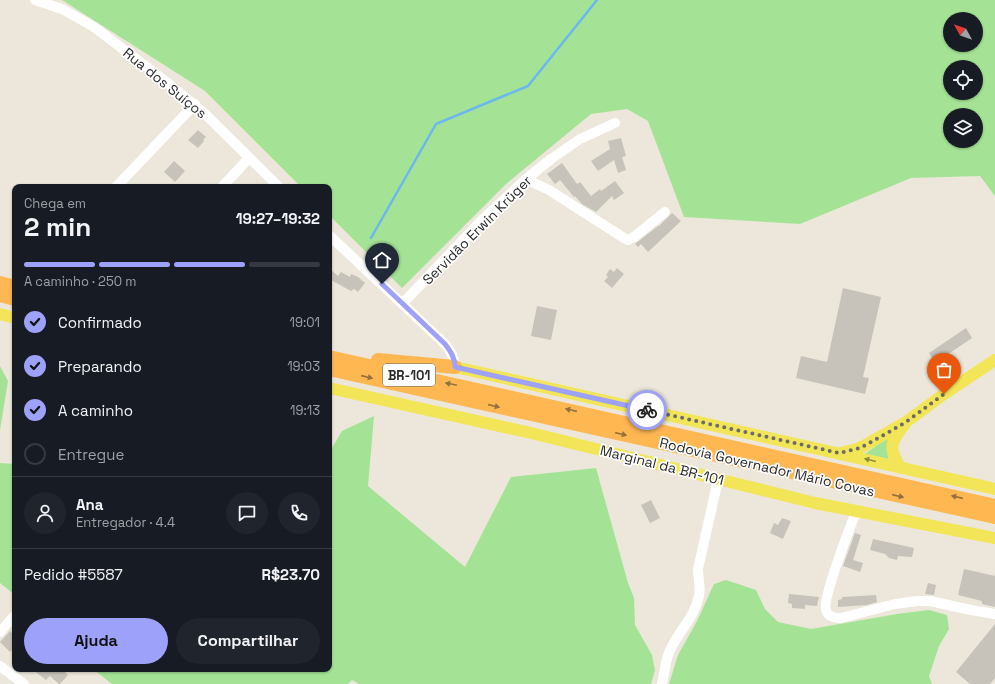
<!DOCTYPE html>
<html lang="pt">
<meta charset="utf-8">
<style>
body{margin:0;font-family:"Space Grotesk",sans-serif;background:#20242c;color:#f1f3f6;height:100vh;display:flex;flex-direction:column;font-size:15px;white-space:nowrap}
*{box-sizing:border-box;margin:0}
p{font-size:13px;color:#9ea1a6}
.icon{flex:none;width:22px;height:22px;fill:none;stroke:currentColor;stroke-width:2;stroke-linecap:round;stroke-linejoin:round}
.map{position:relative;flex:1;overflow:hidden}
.sheet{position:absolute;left:12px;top:184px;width:320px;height:488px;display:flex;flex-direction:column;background:#171b24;border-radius:8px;box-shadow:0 1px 3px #0004}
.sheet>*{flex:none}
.needle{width:26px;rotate:310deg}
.buttons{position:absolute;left:943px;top:12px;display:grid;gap:8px}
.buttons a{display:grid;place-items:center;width:40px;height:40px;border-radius:50%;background:#171b24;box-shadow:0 1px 3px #0004;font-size:20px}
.pin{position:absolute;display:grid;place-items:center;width:34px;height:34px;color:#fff;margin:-41px -17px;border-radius:50% 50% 50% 0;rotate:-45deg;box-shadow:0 0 4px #0007}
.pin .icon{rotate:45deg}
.courier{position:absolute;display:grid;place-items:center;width:40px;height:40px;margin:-20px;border:3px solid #9da1f9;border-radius:50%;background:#fff;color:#222;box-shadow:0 1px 5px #0007}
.headline em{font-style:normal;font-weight:700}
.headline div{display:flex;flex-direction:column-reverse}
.headline{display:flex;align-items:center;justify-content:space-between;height:68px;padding:0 12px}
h1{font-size:26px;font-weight:700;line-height:30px}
.bar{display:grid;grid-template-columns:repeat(4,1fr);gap:6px 4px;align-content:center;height:48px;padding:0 12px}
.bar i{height:5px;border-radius:3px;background:#363941}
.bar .active{background:#9da1f9}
.bar p{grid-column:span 4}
.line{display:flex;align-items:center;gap:10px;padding:0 12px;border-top:1px solid #363941}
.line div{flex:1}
.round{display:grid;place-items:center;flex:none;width:42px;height:42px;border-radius:21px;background:#20242c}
ol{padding:0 12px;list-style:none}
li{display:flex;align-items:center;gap:12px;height:44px}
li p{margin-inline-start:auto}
li .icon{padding:4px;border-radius:50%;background:#9da1f9;color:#111;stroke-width:4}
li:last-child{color:#9ea1a6}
li i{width:22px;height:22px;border:2px solid #363941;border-radius:50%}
.action{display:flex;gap:8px;margin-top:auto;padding:8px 12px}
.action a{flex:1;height:46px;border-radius:24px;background:#9da1f9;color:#111;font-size:16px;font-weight:700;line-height:46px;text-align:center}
.action a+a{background:#20242c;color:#f1f3f6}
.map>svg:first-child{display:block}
.green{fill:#a4e395;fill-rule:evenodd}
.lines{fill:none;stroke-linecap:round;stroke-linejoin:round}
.stream{stroke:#6bb8f0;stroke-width:2.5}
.building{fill:#c7c3ba}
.minor{stroke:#fff;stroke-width:10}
.major{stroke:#f2e658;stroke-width:12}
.highway{stroke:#ffb752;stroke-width:14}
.oneway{fill:#94703e}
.oneway2{fill:#8e8840}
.done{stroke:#6d6c67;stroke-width:4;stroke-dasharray:0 7.2}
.route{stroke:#9da1f9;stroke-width:5}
.labels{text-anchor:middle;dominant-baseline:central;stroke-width:3.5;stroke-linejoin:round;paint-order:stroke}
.shield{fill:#fff;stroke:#696969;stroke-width:1}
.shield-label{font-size:13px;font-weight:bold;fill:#292929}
.street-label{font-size:14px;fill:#292929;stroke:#fff}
</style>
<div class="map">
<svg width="995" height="684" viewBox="0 0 995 684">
<rect width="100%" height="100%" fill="#ece7da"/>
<g class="green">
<path d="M62 0H995V196L980 176 911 178 800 224 684 217 648 121 627 109 591 114 506 184 402 288 329 215V187H301L205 91ZM950 19H976V45H950ZM950 67H976V93H950ZM950 115H976V141H950Z"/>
<path d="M0 366 8 381 0 430Z"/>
<path d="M374 416 368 486 465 567 511 477 596 468 628 583 634 598 635 625 652 655 655 670 651 684H359L352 680 348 684H112L93 669H329V453L342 431Z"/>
<path d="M894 433 889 447 888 459 862 456Z"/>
<path d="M0 463 15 464V595L0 583Z"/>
<path d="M726 580 756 590 765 609 778 622 811 629 897 614 929 610 947 615 949 629 939 646 929 676 932 684H669L678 655 697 621 714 584Z"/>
</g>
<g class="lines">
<path class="stream" d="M371 238 436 124 528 86 597 0"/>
</g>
<g class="building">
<path d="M198 130 206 137 203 140 204 141 198 148 188 140Z"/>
<path d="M621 138 626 156 622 157 626 170 618 173 614 160 598 171 591 161 610 149 608 141Z"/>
<path d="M174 161 185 171 175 182 164 172Z"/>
<path d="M562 163 577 184 580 182 591 196 600 189 601 191 615 181 624 193 614 200 612 196 596 212 582 204 575 196 574 197 560 180 555 184 547 174Z"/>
<path d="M672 213 681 221 648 252 641 244 638 247 635 244 658 226H659Z"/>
<path d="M329 268 338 276 341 272 350 277 351 274 358 277 365 283 358 292 354 289 351 291 329 279Z"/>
<path d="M617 268 624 274 612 288 604 281 608 277 606 275 610 269 614 272Z"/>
<path d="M843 288 881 297 863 377 869 378 865 394 796 378 801 356 827 362Z"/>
<path d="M537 306 557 310 551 340 531 336Z"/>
<path d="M966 328 972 338 935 363 929 353Z"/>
<path d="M651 500 660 518 650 523 641 505Z"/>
<path d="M782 518 791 521 783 539 770 533 774 523 778 525Z"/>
<path d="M855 533 861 535 853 560 863 563 860 572 843 566Z"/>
<path d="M873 539 914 548 912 557 898 556 897 560 889 558 885 554 870 550Z"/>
<path d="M964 569 995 576V607L982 604V601L958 595Z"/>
<path d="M928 583 936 585 934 595 925 594Z"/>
<path d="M789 594 819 597 817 606 805 605V609L792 608V604L788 603Z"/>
<path d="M876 595 877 602 867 605 838 607V600L842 599V597Z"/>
<path d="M995 624V678L990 684H970L956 672Z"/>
<path d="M10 631 15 636V646L10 652 0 642Z"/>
<path d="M32 669H68L65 672 68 675 60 684H59L50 676 46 680Z"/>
</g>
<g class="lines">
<g class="minor">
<path d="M35 0 62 9 94 27 169 84 203 112 279 187"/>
<path d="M525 180 534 183 549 190 624 238 628 240 634 237 665 212"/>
<path d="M116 187 195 104"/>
<path d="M222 187 249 158"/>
<path d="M329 235 445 344C451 352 455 358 455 367"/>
<path d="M403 303 481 221 525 180 551 159 580 139 615 123"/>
<path d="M856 512C850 527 822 599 826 610 828 617 834 618 841 618L895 604 917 601H930L971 610 995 614"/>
<path d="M0 632 15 615"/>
<path d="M0 666 24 684"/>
<path d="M662 684C665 672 665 659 671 648 680 630 695 616 699 596 701 587 698 578 698 569L718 480"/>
</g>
<g class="major">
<path d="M0 314 15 318"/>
<path d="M455 367 995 489"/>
<path d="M329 388 531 433 815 503 995 538"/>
<path d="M841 453 860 448 906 422 944 394 995 360"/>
<path d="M901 468C888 449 890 443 904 425"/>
</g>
<g class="highway">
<path d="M0 283 15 287"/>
<path d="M0 295 15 299"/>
<path d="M329 357 995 506"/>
<path d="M378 360 455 367"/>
<path d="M329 369 995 517"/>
</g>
</g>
<defs><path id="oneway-solid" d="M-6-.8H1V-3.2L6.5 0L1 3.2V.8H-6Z"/></defs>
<g class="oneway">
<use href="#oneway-solid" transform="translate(367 377) rotate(13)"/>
<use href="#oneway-solid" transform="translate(451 384) rotate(-168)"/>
<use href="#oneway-solid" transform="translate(494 406) rotate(13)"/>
<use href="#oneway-solid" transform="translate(571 410) rotate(-167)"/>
<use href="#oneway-solid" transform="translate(621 434) rotate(13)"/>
<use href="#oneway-solid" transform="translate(898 496) rotate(13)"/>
<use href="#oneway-solid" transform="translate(957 497) rotate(-167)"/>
</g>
<use class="oneway2" href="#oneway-solid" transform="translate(870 460) rotate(-166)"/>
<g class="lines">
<path class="done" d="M647 410 839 453 860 448 882 436 906 422 944 394"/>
<path class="route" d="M382 284 445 344C451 352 455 358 455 367L647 410"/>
</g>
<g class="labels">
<rect class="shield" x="383" y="364" width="52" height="22" rx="3"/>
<g class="shield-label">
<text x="409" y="375">BR-101</text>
</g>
<g class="street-label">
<text transform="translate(165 83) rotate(39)">Rua dos Suíços</text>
<text transform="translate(477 230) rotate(-45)">Servidão Erwin Krüger</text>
<text transform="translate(662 465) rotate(14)">Marginal da BR-101</text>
<text transform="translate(767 467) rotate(13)">Rodovia Governador Mário Covas</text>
</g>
</g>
</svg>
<div class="buttons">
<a><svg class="needle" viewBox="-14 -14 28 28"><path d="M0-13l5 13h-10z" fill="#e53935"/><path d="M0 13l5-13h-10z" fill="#9ea1a6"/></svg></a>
<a><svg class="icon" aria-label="locate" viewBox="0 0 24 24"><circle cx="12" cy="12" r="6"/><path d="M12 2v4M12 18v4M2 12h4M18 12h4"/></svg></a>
<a><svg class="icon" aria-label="layers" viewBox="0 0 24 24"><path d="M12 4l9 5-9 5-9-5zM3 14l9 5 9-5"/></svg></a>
</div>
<div class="pin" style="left:944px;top:394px;background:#ea580c"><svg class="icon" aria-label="bag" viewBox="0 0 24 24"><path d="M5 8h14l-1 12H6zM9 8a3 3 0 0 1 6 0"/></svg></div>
<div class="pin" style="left:382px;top:284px;background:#1f2937"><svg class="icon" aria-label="home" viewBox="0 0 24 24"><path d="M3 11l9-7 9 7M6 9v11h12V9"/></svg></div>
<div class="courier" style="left:647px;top:410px"><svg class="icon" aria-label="bike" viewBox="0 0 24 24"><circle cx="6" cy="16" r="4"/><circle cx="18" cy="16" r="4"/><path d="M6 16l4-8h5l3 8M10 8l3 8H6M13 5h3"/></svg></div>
<section class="sheet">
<div class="headline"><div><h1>2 min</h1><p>Chega em</p></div><em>19:27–19:32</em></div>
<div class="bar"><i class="active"></i><i class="active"></i><i class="active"></i><i></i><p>A caminho · 250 m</p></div>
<ol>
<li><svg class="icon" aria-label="check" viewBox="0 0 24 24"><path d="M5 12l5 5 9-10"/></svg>Confirmado<p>19:01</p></li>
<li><svg class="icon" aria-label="check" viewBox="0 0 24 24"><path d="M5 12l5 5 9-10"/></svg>Preparando<p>19:03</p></li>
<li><svg class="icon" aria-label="check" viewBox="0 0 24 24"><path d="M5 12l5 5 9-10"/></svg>A caminho<p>19:13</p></li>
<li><i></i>Entregue</li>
</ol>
<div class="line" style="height:72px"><a class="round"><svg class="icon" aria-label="person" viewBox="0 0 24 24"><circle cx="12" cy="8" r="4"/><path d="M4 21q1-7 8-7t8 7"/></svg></a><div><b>Ana</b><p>Entregador · 4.4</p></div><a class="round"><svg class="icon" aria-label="chat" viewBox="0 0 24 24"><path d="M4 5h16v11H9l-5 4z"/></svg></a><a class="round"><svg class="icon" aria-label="phone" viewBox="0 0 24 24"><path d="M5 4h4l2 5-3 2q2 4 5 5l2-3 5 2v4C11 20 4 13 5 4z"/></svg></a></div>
<div class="line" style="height:52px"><div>Pedido #5587</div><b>R$23.70</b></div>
<div class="action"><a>Ajuda</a><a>Compartilhar</a></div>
</section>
</div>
